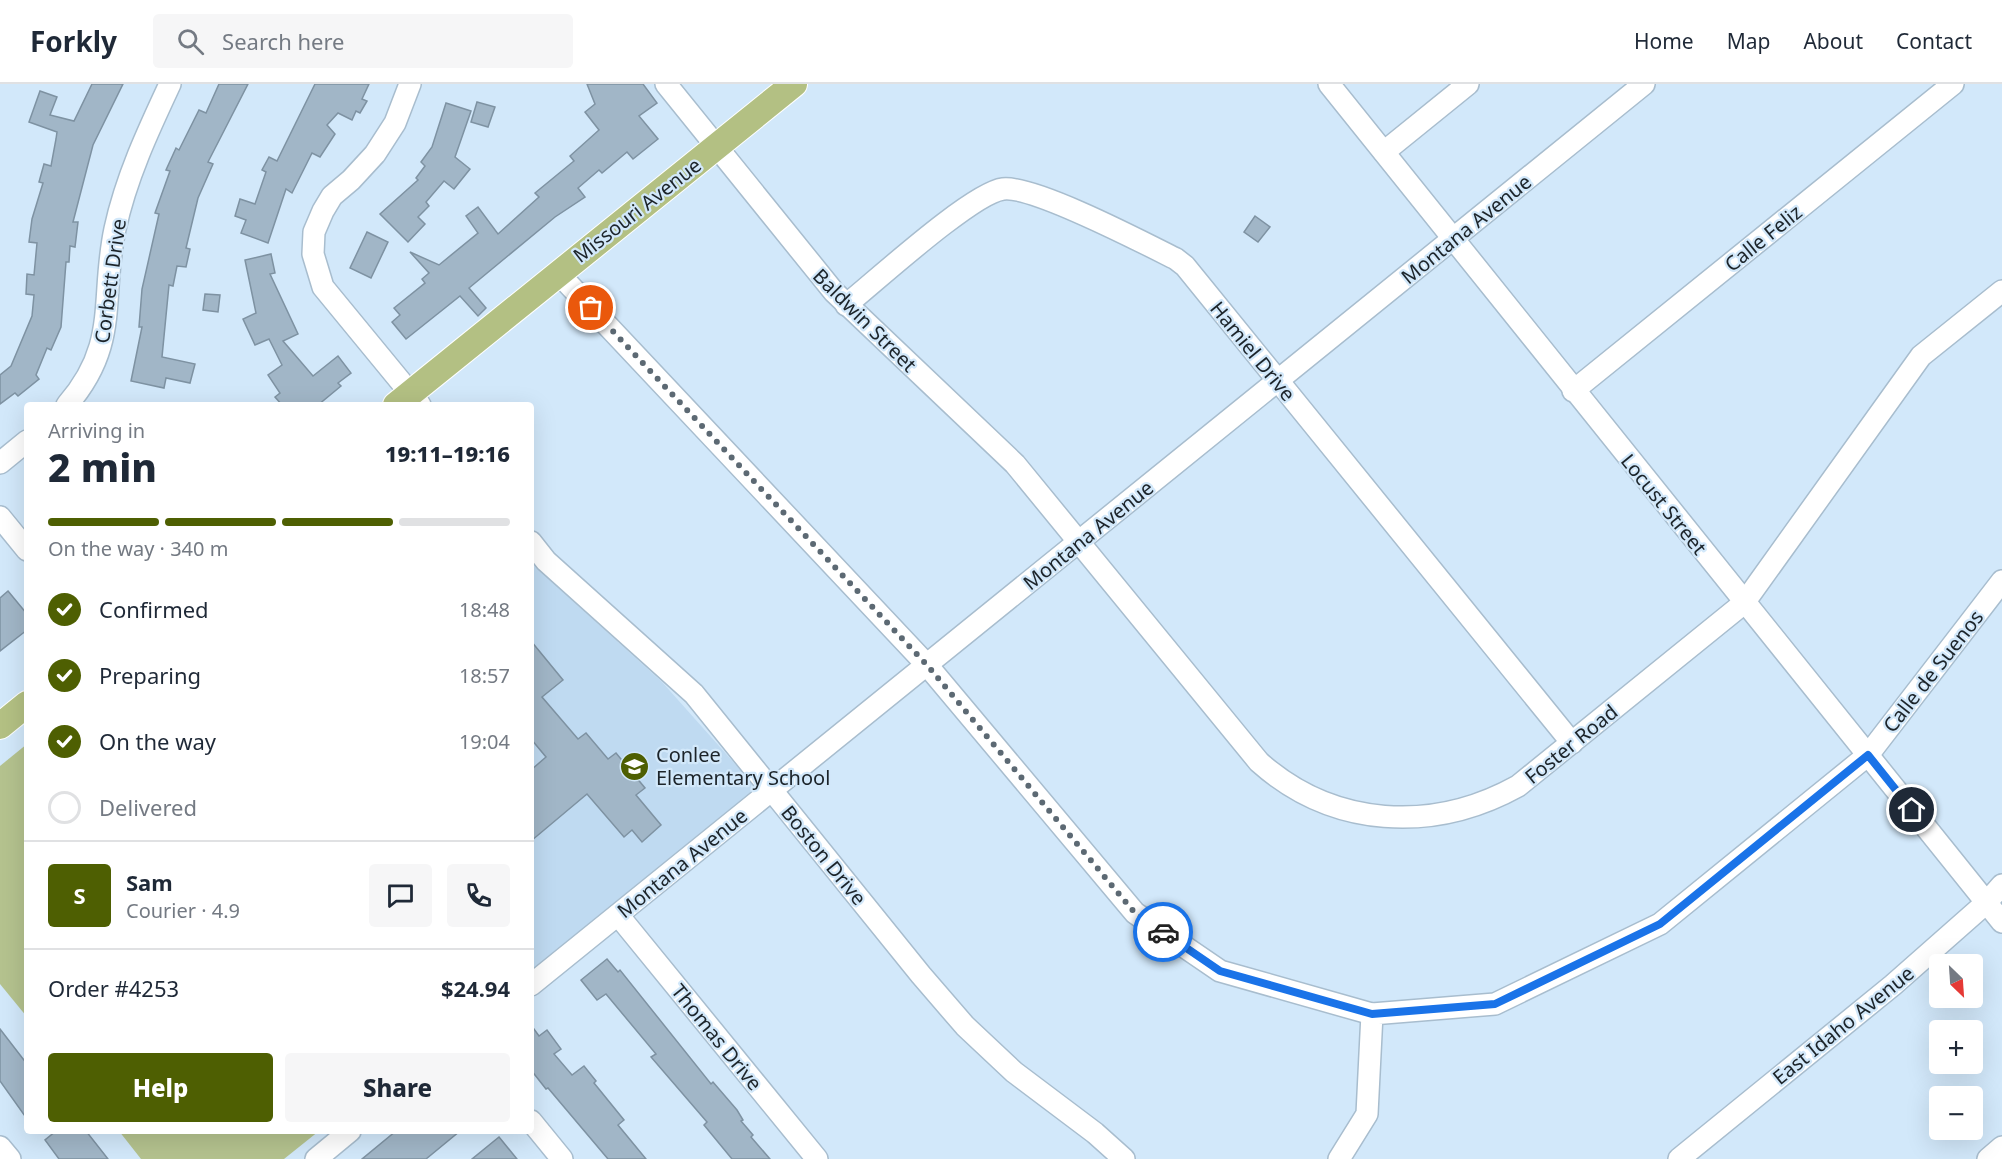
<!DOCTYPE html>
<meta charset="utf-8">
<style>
body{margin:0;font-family:"Noto Sans",sans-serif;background:#f6f6f7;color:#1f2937;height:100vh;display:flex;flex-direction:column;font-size:22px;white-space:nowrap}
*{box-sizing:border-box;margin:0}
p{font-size:20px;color:#747a83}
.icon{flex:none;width:33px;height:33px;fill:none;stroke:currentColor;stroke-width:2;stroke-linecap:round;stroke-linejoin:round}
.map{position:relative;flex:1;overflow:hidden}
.panel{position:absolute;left:24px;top:318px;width:510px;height:732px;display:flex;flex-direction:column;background:#fff;border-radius:6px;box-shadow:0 6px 24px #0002}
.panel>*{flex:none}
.needle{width:39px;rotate:155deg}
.tools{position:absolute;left:1929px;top:870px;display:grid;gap:12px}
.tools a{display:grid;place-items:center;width:54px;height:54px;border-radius:6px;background:#fff;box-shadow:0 6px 24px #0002;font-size:30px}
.pin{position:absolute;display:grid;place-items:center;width:51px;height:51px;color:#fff;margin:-26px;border:3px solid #fff;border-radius:50%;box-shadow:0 2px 6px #0007}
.courier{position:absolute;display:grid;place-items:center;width:60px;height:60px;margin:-30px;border:4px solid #1a73e8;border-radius:50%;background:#fff;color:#222;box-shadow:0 2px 8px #0007}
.summary em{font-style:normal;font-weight:800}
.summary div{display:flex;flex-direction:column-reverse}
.summary{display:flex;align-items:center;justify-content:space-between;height:102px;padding:0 24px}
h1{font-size:39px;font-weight:800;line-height:45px}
.bar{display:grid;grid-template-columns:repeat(4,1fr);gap:9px 6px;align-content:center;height:72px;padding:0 24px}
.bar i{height:8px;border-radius:4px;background:#e0e1e3}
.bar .active{background:#4e5f02}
.bar p{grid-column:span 4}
.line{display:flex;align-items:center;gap:15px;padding:0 24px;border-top:2px solid #e0e1e3}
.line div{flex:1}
.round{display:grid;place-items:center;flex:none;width:63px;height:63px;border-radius:6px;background:#f6f6f7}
ol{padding:0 24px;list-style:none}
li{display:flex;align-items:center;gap:18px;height:66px}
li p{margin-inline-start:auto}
li .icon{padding:6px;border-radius:50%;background:#4e5f02;color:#fff;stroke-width:4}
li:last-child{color:#747a83}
li i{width:33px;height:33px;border:3px solid #e0e1e3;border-radius:50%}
.button{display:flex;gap:12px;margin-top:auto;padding:12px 24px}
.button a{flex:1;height:69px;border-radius:6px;background:#4e5f02;color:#fff;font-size:24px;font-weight:800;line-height:69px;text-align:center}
.button a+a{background:#f6f6f7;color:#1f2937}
header{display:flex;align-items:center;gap:36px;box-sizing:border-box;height:84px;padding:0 30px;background:#fff;border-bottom:2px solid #e0e1e3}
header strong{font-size:28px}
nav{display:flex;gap:33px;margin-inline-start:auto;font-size:21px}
.search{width:420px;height:54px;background:#f6f6f7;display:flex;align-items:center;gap:15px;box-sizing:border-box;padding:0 21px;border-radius:6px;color:#747a83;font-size:22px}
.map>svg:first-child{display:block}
.built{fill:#bfdaf1}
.green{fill:#b4c28e}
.building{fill:#a1b6c7;stroke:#7e92a2;stroke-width:1.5}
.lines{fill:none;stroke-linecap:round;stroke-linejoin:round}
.minor-casing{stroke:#a8bdce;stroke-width:24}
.major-casing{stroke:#fff;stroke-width:28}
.minor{stroke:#fff;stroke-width:21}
.major{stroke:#b3c083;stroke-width:26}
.done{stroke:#5c6973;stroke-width:6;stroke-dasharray:0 10.8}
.route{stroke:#1a73e8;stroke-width:8}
.labels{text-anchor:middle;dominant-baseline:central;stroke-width:4.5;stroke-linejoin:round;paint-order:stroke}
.street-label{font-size:20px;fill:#1c242a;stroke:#d2e8fa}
.poi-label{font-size:20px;fill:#1c242a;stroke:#d2e8fa;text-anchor:start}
</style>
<header>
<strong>Forkly</strong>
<div class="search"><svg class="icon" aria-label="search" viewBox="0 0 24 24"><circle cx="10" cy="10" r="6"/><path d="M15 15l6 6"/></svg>Search here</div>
<nav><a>Home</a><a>Map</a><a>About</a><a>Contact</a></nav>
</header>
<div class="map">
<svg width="2002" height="1075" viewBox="0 0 2002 1075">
<rect width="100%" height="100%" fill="#d2e8fa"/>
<path class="built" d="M531 479 662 598 752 699 750 710 531 887Z"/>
<g class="green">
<path d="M27 660V933L0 900V682Z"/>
<path d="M119 1047H319L284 1075H141Z"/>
</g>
<g class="building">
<path d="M92 0H123L93 61 73 138H78L75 163 70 162 69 178H66L61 243 51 266 47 264 36 291 39 295 18 312 15 309 0 320V291L11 282 32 232 34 211 26 210 27 190 34 191 37 159 29 158 32 135 43 99 39 98 44 80 51 82 56 55 57 48 29 38 40 7 57 13 50 31 74 37Z"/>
<path d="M219 0H248L208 78 213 80 198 114 186 164 190 165 186 183 177 182 173 202 169 201 162 273 195 280 190 299 166 294 164 304 131 297 142 243H139L142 205 159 130 155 129 170 87 166 86 176 64 179 66 199 26 206 29Z"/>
<path d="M315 0H369L362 15 367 17 360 29 356 27 352 36 338 29 327 41 335 50 320 73 312 69 292 109 286 105 268 159 241 149 246 136 235 132 240 115 255 120 266 88 262 86 269 73 277 77Z"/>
<path d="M587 0H643L657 19 639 32 658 55 633 75 627 68 602 89 599 86 578 104 585 113 555 133 469 204 486 224 478 232 460 212 406 255 392 238 400 231 394 224 425 199 422 195 429 189 410 168 439 181 478 149 466 132 478 123 498 150 539 113 535 109 574 77 570 72 599 46 585 28 595 20Z"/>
<path d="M477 18 495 23 488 43 471 38Z"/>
<path d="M446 19 471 27 455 73 470 85 454 105 444 97 426 118 429 122 418 133 425 140 408 158 380 130 418 96 416 94 425 82 421 78 432 63Z"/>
<path d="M1255 132 1270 143 1258 158 1244 148Z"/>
<path d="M367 148 388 158 371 194 350 184Z"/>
<path d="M271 170 275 189 270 190 298 250 283 257 313 292 338 272 351 289 338 299 341 302 318 321H282L275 313 280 309 268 291 282 281 269 255 255 261 243 235 256 229 245 176Z"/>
<path d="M205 210 220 211 218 228 203 226Z"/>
<path d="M8 507 27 530V546L0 567V514Z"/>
<path d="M531 557 563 596 542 613 578 655 586 649 608 675 616 669 645 704 636 711 661 741 642 758 632 746 624 753 587 710 531 757V686L546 673 531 655Z"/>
<path d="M607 875 618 888 620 886 711 1000 713 998 737 1026 743 1036 741 1037 753 1051 751 1053 770 1075H732L704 1041 707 1038 651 973 656 970 606 910 597 916 581 896Z"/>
<path d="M531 941 539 952 547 946 561 965 554 970 572 991 584 982 596 997 594 999 624 1036 618 1041 646 1075H608L548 1004 546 1005 531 986Z"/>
<path d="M0 945 27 980V1035L0 997Z"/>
<path d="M56 1047H86L108 1075H59L45 1056Z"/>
<path d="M396 1047H460L426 1075H362Z"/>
<path d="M499 1053 517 1075H472Z"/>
</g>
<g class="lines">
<defs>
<g id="minor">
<path d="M410 0 395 39 375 70 351 96 332 112 323 127 314 148 313 170 323 203 420 321"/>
<path d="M666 0 834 208 1015 380 1259 678C1333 744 1433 749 1518 702L1744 519 1921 272 2002 207"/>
<path d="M1329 0 2002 838"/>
<path d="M1384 68 1468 0"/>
<path d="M558 189 927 581 1135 829 1220 887 1372 930"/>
<path d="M846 221C876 197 972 109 1003 105 1033 101 1144 159 1176 175L1185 182 1572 659"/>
<path d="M1573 307 1953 0"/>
<path d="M67 321C120 260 100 215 115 145 126 94 148 47 170 0"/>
<path d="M0 379 27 357"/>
<path d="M0 433 27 466"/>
<path d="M531 458 546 477 694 610 921 891 965 942 1014 988 1095 1049 1124 1075"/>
<path d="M618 831 817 1075"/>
<path d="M531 901 1644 0"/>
<path d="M531 1037 562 1075"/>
<path d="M0 1063 10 1075"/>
<path d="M316 1075 350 1047"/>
<path d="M1339 1075 1367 1030 1372 930 1495 920 1660 840 1868 671 2002 497"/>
<path d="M1679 1075 1893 901 1986 819 2002 801"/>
<path d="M1988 1075 2002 1063"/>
</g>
<g id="major">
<path d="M396 321 794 0"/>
<path d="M0 642 27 620"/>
</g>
</defs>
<use href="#minor" class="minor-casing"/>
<use href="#major" class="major-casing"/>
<use href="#minor" class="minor"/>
<use href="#major" class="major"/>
</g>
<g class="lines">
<path class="done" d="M591 224 927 581 1135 829 1163 848"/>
<path class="route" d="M1163 848 1220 887 1372 930 1495 920 1660 840 1868 671 1912 726"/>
</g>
<defs>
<symbol id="school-disc" viewBox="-11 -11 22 22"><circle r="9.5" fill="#4e5f02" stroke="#d2e8fa"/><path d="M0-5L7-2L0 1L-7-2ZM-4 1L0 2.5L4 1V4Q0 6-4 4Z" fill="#fff"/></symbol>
</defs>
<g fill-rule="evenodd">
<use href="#school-disc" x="618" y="666" width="33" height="33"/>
</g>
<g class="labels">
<g class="street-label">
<text transform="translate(637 126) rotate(-38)">Missouri Avenue</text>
<text transform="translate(1466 145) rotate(-39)">Montana Avenue</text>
<text transform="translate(1763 154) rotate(-39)">Calle Feliz</text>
<text transform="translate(110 197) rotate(-82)">Corbett Drive</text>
<text transform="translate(865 236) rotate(45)">Baldwin Street</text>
<text transform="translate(1253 267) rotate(51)">Hamiel Drive</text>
<text transform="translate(1664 420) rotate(51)">Locust Street</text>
<text transform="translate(1088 451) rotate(-39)">Montana Avenue</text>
<text transform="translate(1933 587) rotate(-52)">Calle de Suenos</text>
<text transform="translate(1571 660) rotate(-39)">Foster Road</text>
<text transform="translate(824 771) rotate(51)">Boston Drive</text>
<text transform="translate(682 779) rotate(-39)">Montana Avenue</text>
<text transform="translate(1843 941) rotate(-39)">East Idaho Avenue</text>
<text transform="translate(717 953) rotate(51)">Thomas Drive</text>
</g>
<g class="poi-label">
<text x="656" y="670">Conlee<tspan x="656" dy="23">Elementary School</tspan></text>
</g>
</g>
</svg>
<div class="tools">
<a><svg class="needle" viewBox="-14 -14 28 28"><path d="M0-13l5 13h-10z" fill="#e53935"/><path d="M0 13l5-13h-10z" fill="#747a83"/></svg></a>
<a>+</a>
<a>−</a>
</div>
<div class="pin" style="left:591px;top:224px;background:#ea580c"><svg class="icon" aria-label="bag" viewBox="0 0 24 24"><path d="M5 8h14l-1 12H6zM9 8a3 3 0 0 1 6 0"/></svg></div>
<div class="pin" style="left:1912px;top:726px;background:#1f2937"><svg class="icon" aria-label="home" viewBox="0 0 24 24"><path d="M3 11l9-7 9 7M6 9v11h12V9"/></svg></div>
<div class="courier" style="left:1163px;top:848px"><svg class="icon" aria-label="car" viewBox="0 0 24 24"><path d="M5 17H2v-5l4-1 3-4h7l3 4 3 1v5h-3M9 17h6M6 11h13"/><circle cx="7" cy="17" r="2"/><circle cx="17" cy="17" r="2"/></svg></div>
<section class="panel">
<div class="summary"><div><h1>2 min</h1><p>Arriving in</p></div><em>19:11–19:16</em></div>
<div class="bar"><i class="active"></i><i class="active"></i><i class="active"></i><i></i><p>On the way · 340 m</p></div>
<ol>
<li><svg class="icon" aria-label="check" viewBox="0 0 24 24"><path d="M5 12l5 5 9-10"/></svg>Confirmed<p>18:48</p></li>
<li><svg class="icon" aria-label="check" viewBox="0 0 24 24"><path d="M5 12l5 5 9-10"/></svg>Preparing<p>18:57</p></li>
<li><svg class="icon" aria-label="check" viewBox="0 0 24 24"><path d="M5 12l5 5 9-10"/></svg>On the way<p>19:04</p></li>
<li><i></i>Delivered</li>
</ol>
<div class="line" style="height:108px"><b class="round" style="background:#4e5f02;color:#fff">S</b><div><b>Sam</b><p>Courier · 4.9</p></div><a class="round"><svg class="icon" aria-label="chat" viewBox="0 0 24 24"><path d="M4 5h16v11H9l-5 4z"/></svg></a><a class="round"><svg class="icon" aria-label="phone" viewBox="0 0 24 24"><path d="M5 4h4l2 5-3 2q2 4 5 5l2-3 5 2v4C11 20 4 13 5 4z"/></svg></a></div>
<div class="line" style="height:78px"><div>Order #4253</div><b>$24.94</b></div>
<div class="button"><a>Help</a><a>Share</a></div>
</section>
</div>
